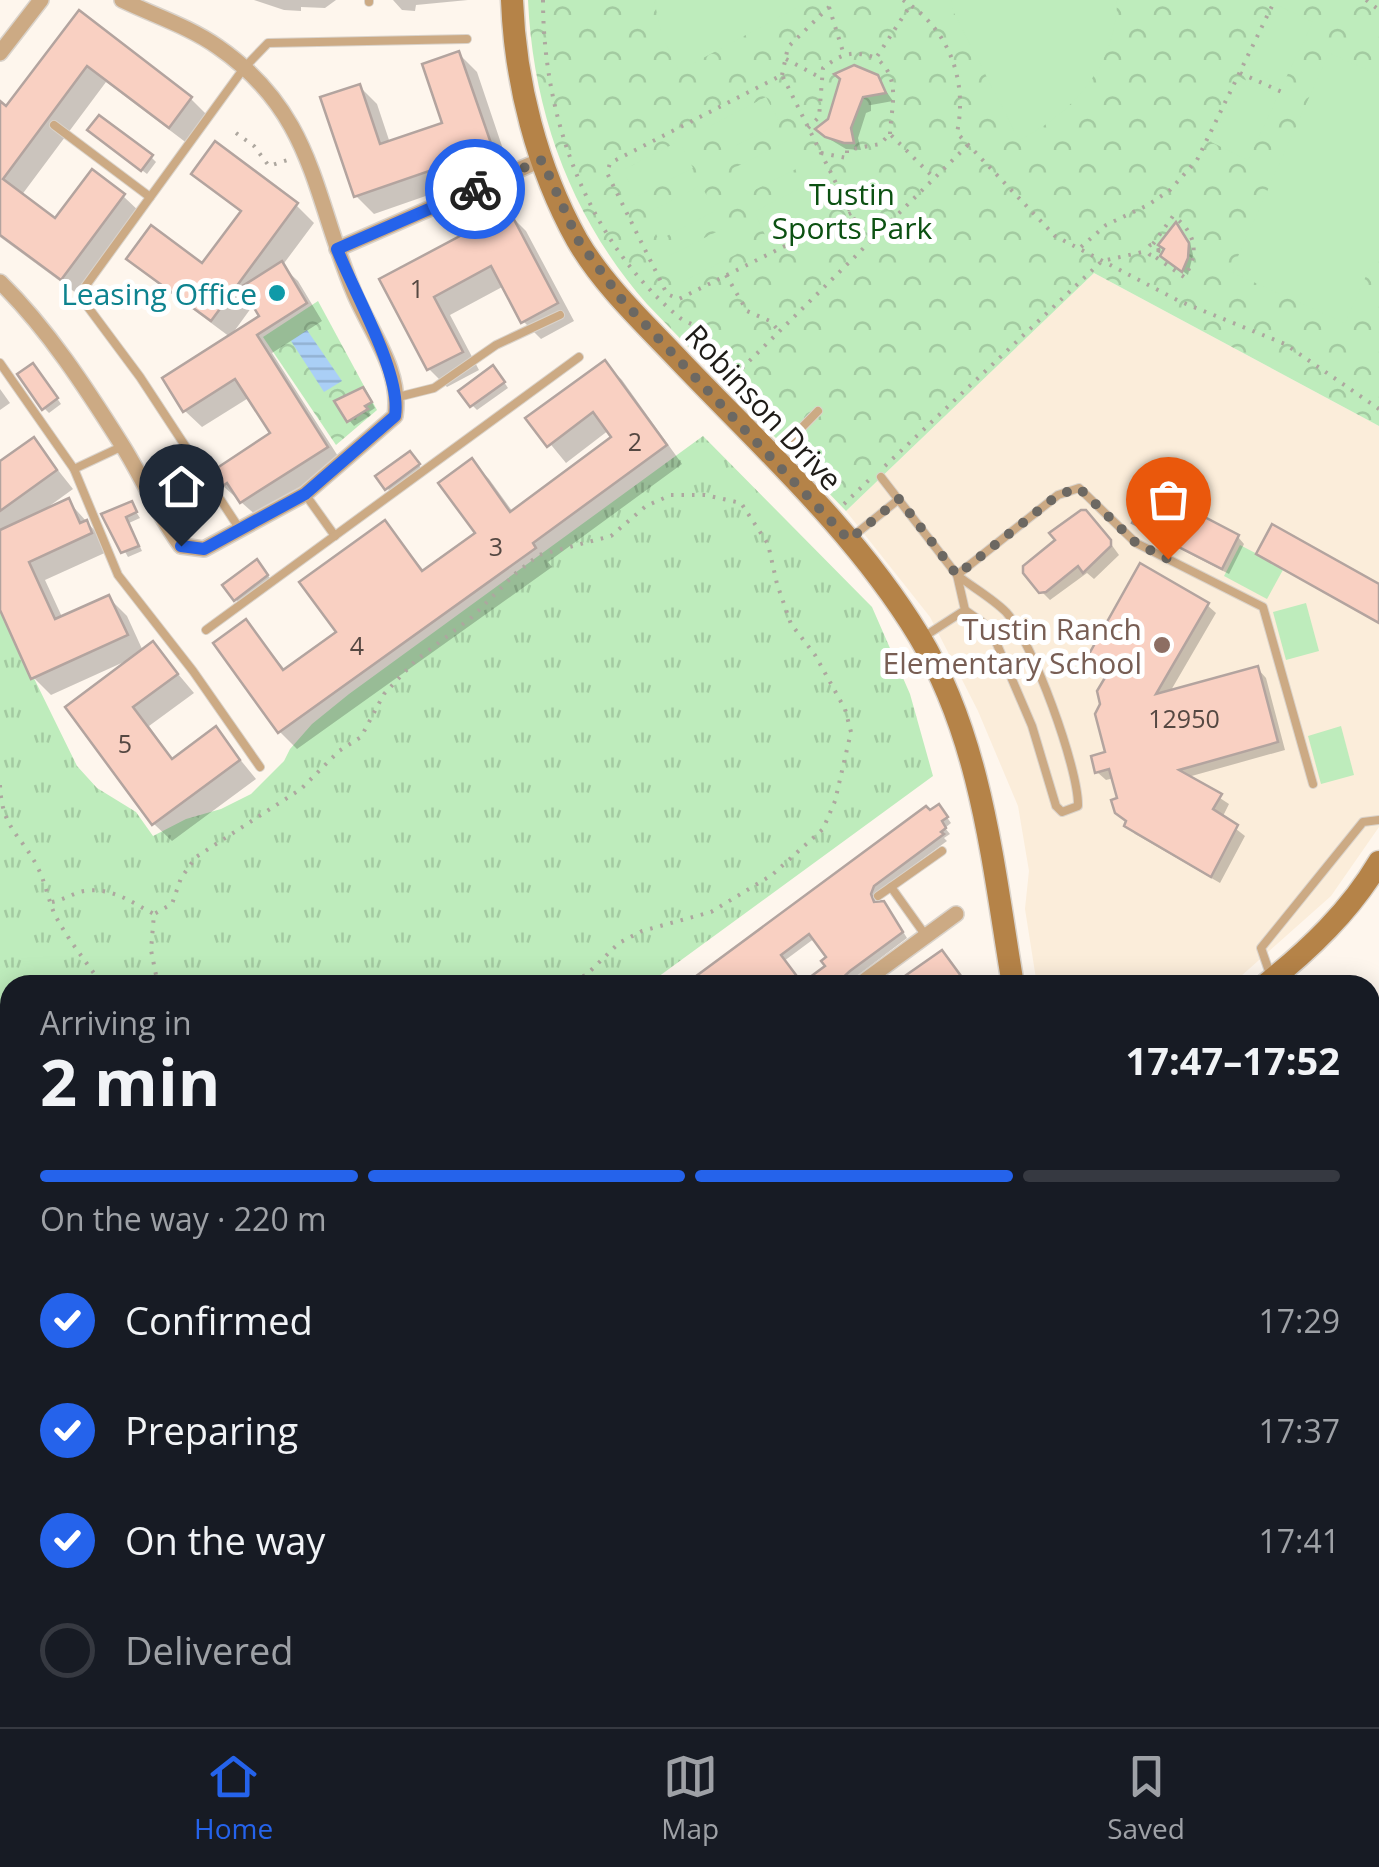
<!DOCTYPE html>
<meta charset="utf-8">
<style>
body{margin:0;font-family:"Open Sans",sans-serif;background:#20242c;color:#f1f3f6;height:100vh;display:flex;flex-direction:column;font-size:38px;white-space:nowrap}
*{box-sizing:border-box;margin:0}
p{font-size:32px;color:#9ea1a6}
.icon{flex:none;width:55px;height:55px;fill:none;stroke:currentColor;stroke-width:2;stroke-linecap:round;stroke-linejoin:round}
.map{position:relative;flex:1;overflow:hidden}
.panel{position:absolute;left:0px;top:975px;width:1380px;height:752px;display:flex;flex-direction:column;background:#171b24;border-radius:30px 30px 0 0;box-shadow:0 5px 25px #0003}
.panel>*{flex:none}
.pin{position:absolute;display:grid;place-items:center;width:85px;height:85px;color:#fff;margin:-102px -42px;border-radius:50% 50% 50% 0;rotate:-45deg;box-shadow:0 0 10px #0007}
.pin .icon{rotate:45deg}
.courier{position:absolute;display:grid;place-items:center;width:100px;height:100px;margin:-50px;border:8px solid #2563eb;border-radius:50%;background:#fff;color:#222;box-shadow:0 2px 12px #0007}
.overview em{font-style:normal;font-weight:700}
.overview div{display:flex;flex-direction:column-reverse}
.overview{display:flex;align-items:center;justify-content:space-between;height:170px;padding:0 40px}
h1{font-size:65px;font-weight:700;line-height:75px}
.bar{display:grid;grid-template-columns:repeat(4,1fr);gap:15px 10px;align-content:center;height:120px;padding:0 40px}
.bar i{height:12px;border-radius:8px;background:#363941}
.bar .active{background:#2563eb}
.bar p{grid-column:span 4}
ol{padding:0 40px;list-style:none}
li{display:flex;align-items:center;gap:30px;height:110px}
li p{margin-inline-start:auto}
li .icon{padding:10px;border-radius:50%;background:#2563eb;color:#fff;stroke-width:4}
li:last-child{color:#9ea1a6}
li i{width:55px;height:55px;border:5px solid #363941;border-radius:50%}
.tabs{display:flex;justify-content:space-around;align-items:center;height:140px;border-top:2px solid #363941;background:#171b24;font-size:28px;color:#9ea1a6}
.tabs a{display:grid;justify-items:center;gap:5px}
.tabs .active{color:#2563eb}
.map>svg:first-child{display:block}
.built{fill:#fbedda}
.grass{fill:url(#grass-tufts)}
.park{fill:url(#park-crowns)}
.pitch{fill:#beecbc}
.water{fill:url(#water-rules)}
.shadow{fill:#0003;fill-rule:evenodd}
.building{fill:#f9d0c2;stroke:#b3a49f;stroke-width:2.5;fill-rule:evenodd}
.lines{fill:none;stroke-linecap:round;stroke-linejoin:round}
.lane-casing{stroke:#dad3cb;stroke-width:10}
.street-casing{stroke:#dad3cb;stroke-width:18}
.secondary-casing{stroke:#dad3cb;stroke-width:25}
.primary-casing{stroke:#dad3cb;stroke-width:28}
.path{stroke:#ada79f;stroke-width:4;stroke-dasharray:2.5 8;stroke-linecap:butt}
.lane{stroke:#ccaa84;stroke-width:8}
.street{stroke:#ccaa84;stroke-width:15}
.secondary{stroke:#b58348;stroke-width:22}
.primary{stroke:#a36601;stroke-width:25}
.done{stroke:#6c6862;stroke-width:10;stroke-dasharray:0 18}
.route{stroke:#2563eb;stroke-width:12}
.culture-dot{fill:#0f9aa8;stroke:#fff;stroke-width:4}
.education-dot{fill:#8d6e63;stroke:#fff;stroke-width:4}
.labels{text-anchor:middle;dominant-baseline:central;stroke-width:10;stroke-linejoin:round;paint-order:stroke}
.number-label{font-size:25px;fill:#554842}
.park-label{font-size:30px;fill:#0c5112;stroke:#fff}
.culture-label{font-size:30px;fill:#0d838f;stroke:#fff;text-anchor:end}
.street-label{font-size:30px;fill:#1e1b17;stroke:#fff}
.education-label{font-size:30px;fill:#785e54;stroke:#fff;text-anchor:end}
</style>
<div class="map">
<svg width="1379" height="1727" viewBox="0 0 1379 1727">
<defs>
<pattern id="grass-tufts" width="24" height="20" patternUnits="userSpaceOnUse" patternTransform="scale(2.5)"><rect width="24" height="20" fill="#beecbc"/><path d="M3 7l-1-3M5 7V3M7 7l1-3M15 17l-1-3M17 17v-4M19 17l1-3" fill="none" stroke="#a3caa1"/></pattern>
<pattern id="park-crowns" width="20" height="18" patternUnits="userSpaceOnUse" patternTransform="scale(2.5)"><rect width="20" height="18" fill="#beecbc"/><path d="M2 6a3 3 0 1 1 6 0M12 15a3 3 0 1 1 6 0" fill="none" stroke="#a3caa1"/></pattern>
<pattern id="water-rules" width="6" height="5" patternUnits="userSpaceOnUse" patternTransform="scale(2.5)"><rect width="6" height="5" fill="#aacff6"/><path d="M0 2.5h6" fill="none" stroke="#92b1d2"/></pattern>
</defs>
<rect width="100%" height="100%" fill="#fef6ed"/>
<path class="built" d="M1094 273 1379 426V827L1331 896 1231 985H1037L1025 909 1029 871 1018 806 978 711 930 617 846 511Z"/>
<g class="grass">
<path d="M703 436 872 607 910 694 933 776 647 985H10V1352L0 1335V609L77 766 97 788 136 812 153 836 186 819 221 809 251 794 284 761 290 749 312 724 349 694Z"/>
<path d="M223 1718H789L796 1727H229Z"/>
</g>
<g class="park">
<path d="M528 0H1379V426L1094 273 846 511 647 304C572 219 533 113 528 0Z"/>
<path d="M318 301 377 410 336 445 263 337Z"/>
</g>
<g class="pitch">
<path d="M654 0H811L679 71 662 36Z"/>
<path d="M951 0H1117C1117 63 1073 114 1019 140L953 11Z"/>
<path d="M1277 5 1313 22 1282 86 1246 69Z"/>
<path d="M1329 53 1379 75V247L1345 323 1231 272Z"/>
<path d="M1241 78 1278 96 1248 160 1211 142Z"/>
<path d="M766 97 780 123 723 152 710 126Z"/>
<path d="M789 140 802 166 745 195 732 169Z"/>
<path d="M679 141 693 168 636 197 623 170Z"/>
<path d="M810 183 824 210 767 239 754 212Z"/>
<path d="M701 185 715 211 659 240 646 214Z"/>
<path d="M724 228 737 254 680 283 667 257Z"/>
<path d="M1240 545 1284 568 1267 599 1224 576Z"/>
<path d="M1306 603 1319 651 1286 660 1273 612Z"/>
<path d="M1341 726 1354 775 1321 784 1308 736Z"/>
</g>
<path class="water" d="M307 330 342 381 324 392 291 341Z"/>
<g class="shadow">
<path d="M254 0H336L325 8 301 7V11L284 10Z"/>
<path d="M393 0H468L416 5 415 11 402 10Z"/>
<path d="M79 13 191 99 208 116 188 144 106 82 21 196 56 222 123 196 141 213 80 296 0 237V109H7Z"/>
<path d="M459 54 477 72 509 167 374 214 356 196 359 86 377 104 390 143 445 124Z"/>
<path d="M876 77 893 101 871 105V111L866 113 858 138 861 150 846 149 826 137 830 120Z"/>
<path d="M96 135 151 157 156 162 147 174Z"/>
<path d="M194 173 296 205 314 223 282 266 298 281 322 321 272 353 343 464 259 518 223 486 274 434 250 397 202 427 185 411 230 337 148 276 130 258 203 266 242 213ZM254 304 262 317 230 337Z"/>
<path d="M508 213 526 231 574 321 541 339 523 321 504 286 450 315 479 370 447 387 429 369 382 280Z"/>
<path d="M1176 226 1190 242 1193 255 1188 275 1168 260 1167 250Z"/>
<path d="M605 363 622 380 682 464 548 562 552 567 297 749 280 732 246 622 286 671 339 633 385 523 425 572 478 534 472 462 489 479 513 512 615 438 609 430 566 463 529 418Z"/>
<path d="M38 371 61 404 49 413 44 408Z"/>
<path d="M498 373 508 388 477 410 472 405Z"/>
<path d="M0 389 10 403 0 410Z"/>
<path d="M368 395 375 408 369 412 371 415 354 426 349 420Z"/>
<path d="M34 440 73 489 44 510 69 502 104 541 109 551 45 580 63 619 109 598 127 616 143 651 153 644 194 693 149 726 174 761 216 730 256 779 172 841 154 824 68 707 126 661 51 695 33 677 0 604V464Z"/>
<path d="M415 459 423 471 392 493 387 488Z"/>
<path d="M187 469 212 501 196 511 191 506Z"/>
<path d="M131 504 140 518 129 523 142 551 128 557 104 515Z"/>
<path d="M1095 522 1119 555 1094 579 1087 573 1050 600 1041 591 1058 540Z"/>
<path d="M1135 522 1238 537 1244 544 1229 574 1141 529Z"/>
<path d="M262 567 272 581 241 604 235 599Z"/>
<path d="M1207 605 1216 613 1170 692 1258 669 1266 678 1285 750 1188 777 1229 804 1222 818 1245 836 1220 883 1135 834 1127 825 1114 778 1106 780 1097 772 1108 753 1107 678 1087 662Z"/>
<path d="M944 813 951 823 945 828 950 834 944 838 947 841 879 891 875 900 876 904 883 903 889 909 907 938 845 985H803L828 966 830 958 815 938 784 961 802 985H692Z"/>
<path d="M946 958 964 982 961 985H895Z"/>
<path d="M1379 1026V1120L1375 1122 1370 1117V1036Z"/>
<path d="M1379 1187V1288L1370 1280V1195Z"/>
<path d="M1379 1309V1343L1370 1351V1318Z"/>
<path d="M0 1362 10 1376V1502L7 1504 10 1509V1578L0 1561Z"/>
<path d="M1374 1629 1379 1635V1688L1370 1697V1633Z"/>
<path d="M10 1692V1718H31L34 1727H0V1696Z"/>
<path d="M111 1718H132L137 1727H116Z"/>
<path d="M169 1718H210L215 1727H174Z"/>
<path d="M799 1718H907L915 1727H806Z"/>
<path d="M1233 1718H1310L1299 1727H1223Z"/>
</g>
<g class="building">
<path d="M79 10 192 97 169 128 87 66 3 179 55 218 92 169 125 194 61 280 0 235V101L6 106Z"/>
<path d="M459 51 493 149 354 197 320 97 360 84 380 144 442 123 422 64Z"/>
<path d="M854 65 878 75 886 93 863 97 851 128 854 143H844L825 137 815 129 828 119 840 79 834 74Z"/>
<path d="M99 115 153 155 141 171 87 130Z"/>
<path d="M215 141 298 203 211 321 126 259 151 225 202 263 241 211 191 174Z"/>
<path d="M509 210 558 303 521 323 491 266 434 297 463 352 427 370 379 279Z"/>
<path d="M1176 222 1189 243 1188 258 1182 272 1160 256 1164 249 1158 245Z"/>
<path d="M282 261 307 303 257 335 328 447 240 503 227 483 221 487 211 472 270 433 235 379 183 412 162 378 259 316 241 287Z"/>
<path d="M605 360 667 445 533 543 536 548 278 733 213 643 246 619 283 670 336 632 299 582 385 520 422 571 475 533 438 483 472 458 510 512 611 437 593 412 547 447 525 418Z"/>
<path d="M33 363 58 398 42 410 17 374Z"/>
<path d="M493 365 505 382 470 407 458 391Z"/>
<path d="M363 387 372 402 365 406 368 409 347 422 334 401Z"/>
<path d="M34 437 57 470 0 511V461Z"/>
<path d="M410 451 420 464 385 490 375 476Z"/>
<path d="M182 460 208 495 189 508 165 471Z"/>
<path d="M1149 488 1239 535 1222 569 1132 523Z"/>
<path d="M69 498 80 523 87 520 92 533 29 562 55 619 109 595 128 635 31 679 0 610V530Z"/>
<path d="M132 501 137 512 126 517 139 546 121 553 101 514Z"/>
<path d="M1081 510H1086L1111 540V546L1083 573 1078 566 1046 592 1039 593 1023 573V566L1055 540 1049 533Z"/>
<path d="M1272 524 1379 584V623L1256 554Z"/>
<path d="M257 559 268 575 234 601 222 585Z"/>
<path d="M1140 563 1209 603 1156 694 1258 666 1278 742 1179 770 1222 794 1213 809 1238 825 1211 877 1124 826 1126 821 1115 813 1111 800 1117 798 1109 769 1095 773 1091 756 1105 752 1095 714 1100 704 1097 691 1106 676 1084 663Z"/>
<path d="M153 641 178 674 133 707 172 759 216 726 240 760 152 825 65 707Z"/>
<path d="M939 804 948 817 942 821 946 828 941 832 944 834 874 886 871 894 874 902 884 901 903 932 850 971 835 985H684L926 806 930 810ZM809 934 826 957 821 961 825 966 802 983 781 955Z"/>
<path d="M942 950 961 976 947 985H892Z"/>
</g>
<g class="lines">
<defs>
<g id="lane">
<path d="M369 2V0"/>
<path d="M54 125 150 197"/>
<path d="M0 363 74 469 118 575 193 671 260 767"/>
<path d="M398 397 434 388 496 345 560 315"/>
<path d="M776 454 818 411"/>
<path d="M74 469 123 446"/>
<path d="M881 477 957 575 965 610 925 636"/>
<path d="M305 494 335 536"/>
<path d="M241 531 140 377 79 295 244 68 268 43 467 39"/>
<path d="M852 537 899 499"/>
<path d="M965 610 982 622 993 635 1032 726 1056 806 1062 812 1078 806C1079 769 1032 640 1006 612 992 598 972 587 957 575L1058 495 1079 488 1136 543 1263 607 1313 784"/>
<path d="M206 630 579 357"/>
<path d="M878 896 891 887"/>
<path d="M926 936 891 887 942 851"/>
<path d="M1270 974 1261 948 1363 822 1379 820"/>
<path d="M1300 1727 1311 1718"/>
</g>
<g id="street">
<path d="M0 53 41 0"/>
<path d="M337 249 541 160"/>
<path d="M0 282C48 329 86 388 122 445 143 478 157 514 181 546L204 549 305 494 395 416C402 372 372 334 355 295 313 197 315 114 218 47 190 27 153 15 122 0"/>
<path d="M859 985 956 914"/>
<path d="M1370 1160 1379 1151"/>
<path d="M1370 1534 1379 1544"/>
<path d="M1370 1576 1379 1586"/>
<path d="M0 1620 10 1633"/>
<path d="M74 1718 81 1727"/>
<path d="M971 1718 984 1727"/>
<path d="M1015 1727 1021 1718"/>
</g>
<g id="secondary">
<path d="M512 0C515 82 537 168 577 240 603 285 644 323 680 361 763 448 856 532 919 636 982 741 993 866 1013 985"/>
<path d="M1265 985C1309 950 1350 911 1379 862"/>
</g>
<g id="primary">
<path d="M1370 1408 1379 1399"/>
<path d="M1370 1470 1379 1462"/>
<path d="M1091 1727 1097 1718"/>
<path d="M1139 1727 1145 1718"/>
</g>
</defs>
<use href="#lane" class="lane-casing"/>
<use href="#street" class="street-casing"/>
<use href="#secondary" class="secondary-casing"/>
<use href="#primary" class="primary-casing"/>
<g class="path">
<path d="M543 0C543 118 587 241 680 318 689 324 699 326 707 333L716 368"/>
<path d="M903 0C949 29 968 80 957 133L1055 236 1179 301 1285 344 1379 409"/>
<path d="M1366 0 1379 10"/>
<path d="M829 7 844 55"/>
<path d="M786 59 821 78"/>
<path d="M1240 73 1282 92"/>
<path d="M782 75 788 47 829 7 832 0"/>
<path d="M808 128 819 117 823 68C842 53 853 50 876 58"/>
<path d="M236 133 254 146 269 166 291 159"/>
<path d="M890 134C891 107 902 78 876 58L910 6"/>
<path d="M821 153 847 158V150L880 144 890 134 934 178"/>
<path d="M851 213 679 299 667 294 607 173 610 163 782 75 867 245"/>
<path d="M1153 244 1173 216C1196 232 1200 254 1184 277L1154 256"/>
<circle cx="1153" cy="250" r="5.5"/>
<path d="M1081 247 1106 225 1148 205 1170 190 1197 160 1273 4"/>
<path d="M726 275 747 311 770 321 779 331"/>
<path d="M727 383 969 144"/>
<path d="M885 466 1102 261 1147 251"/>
<path d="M844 504 870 479"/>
<path d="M0 785C2 830 21 834 38 868 45 882 48 898 54 913 67 939 86 961 102 985"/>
<path d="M52 902C64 900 73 893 84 891 112 887 131 902 154 914"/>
<path d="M158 985 151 950 154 914 172 904 181 878 196 857 301 789 339 751 361 737 384 694 415 661 472 617 516 573 539 555 611 536 646 506 671 495H705L741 503 768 544 777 584 791 624 815 655 845 709 851 732 835 801 823 829 772 875 711 912 642 931 619 943 586 975 561 985"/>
<path d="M0 1262 10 1277"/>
<path d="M255 1718 258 1727"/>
<path d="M639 1718 640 1727"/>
</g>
<use href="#lane" class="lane"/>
<use href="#street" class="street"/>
<use href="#secondary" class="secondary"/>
<use href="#primary" class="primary"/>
</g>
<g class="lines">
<path class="done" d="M475 189 542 160 578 240 622 300 849 540 899 499 957 575 1058 495 1079 488 1136 543 1168 559"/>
<path class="route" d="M181 546 204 549 305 494 395 416C402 374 354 293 337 249L475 189"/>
</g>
<circle class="culture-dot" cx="277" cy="293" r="10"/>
<circle class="education-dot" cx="1162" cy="645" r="10"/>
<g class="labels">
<g class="number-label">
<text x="417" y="288">1</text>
<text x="635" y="441">2</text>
<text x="496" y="546">3</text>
<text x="357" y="645">4</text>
<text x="1184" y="718">12950</text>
<text x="125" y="743">5</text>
</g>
<g class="park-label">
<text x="852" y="193">Tustin<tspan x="852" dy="34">Sports Park</tspan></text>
</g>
<g class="culture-label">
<text x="257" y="293">Leasing Office</text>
</g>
<g class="street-label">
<text transform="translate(764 407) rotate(47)">Robinson Drive</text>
</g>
<g class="education-label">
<text x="1142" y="628">Tustin Ranch<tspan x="1142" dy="34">Elementary School</tspan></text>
</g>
</g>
</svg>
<div class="pin" style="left:1168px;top:559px;background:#ea580c"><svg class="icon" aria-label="bag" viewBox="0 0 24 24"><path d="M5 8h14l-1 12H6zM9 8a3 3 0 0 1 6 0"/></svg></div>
<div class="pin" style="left:181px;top:546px;background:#1f2937"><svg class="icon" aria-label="home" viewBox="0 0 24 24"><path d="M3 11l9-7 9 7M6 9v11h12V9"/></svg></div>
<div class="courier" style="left:475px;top:189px"><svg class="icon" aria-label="bike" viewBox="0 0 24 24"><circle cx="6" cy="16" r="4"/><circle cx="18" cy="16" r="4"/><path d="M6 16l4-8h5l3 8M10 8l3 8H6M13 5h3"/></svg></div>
<section class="panel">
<div class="overview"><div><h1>2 min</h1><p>Arriving in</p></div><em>17:47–17:52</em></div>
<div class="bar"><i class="active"></i><i class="active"></i><i class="active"></i><i></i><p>On the way · 220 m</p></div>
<ol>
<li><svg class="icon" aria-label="check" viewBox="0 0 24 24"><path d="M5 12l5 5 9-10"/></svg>Confirmed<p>17:29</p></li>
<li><svg class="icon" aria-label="check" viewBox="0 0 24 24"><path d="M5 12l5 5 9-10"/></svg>Preparing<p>17:37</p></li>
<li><svg class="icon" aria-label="check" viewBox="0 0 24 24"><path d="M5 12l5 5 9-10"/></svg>On the way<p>17:41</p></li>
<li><i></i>Delivered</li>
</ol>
</section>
</div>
<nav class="tabs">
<a class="active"><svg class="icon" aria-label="home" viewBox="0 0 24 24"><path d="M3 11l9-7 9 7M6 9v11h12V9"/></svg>Home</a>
<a><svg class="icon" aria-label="map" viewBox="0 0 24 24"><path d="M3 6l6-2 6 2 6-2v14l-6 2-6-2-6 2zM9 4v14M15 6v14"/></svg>Map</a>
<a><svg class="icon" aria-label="saved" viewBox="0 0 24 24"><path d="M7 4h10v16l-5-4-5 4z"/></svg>Saved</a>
</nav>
